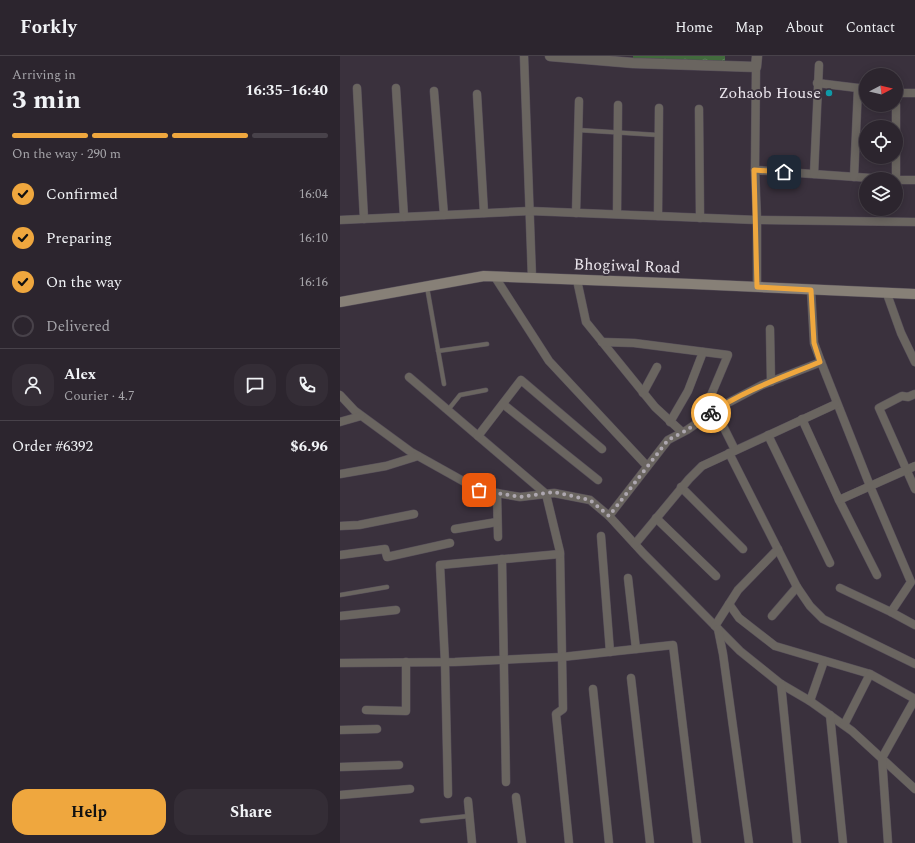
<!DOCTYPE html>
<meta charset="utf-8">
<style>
body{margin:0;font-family:Spectral,serif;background:#342d36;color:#f1f3f6;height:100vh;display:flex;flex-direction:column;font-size:15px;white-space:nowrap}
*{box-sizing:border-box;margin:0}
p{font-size:13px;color:#a6a5aa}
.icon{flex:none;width:22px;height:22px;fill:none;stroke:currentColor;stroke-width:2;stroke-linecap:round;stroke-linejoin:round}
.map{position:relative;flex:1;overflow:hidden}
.drawer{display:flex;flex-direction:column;background:#2c252e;width:340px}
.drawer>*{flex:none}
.needle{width:26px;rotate:83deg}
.tools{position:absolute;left:519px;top:12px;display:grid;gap:8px}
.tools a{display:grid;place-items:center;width:44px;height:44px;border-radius:50%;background:#2c252e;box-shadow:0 2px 10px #0003,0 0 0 1px #48424a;font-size:20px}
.pin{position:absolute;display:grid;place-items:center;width:34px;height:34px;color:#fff;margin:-17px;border-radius:8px;box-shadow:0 2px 6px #0006}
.courier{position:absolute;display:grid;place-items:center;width:40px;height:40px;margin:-20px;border:3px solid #efa73e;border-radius:50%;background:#fff;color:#222;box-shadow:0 1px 5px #0007}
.head em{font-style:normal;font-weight:700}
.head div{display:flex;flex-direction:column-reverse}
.head{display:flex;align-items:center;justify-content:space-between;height:68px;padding:0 12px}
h1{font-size:26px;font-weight:700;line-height:30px}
.bar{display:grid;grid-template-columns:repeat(4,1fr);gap:6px 4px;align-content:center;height:48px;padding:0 12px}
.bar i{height:5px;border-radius:3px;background:#48424a}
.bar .current{background:#efa73e}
.bar p{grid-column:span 4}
.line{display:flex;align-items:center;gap:10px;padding:0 12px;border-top:1px solid #48424a}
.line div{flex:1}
.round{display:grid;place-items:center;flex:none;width:42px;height:42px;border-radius:16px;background:#342d36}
ol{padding:0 12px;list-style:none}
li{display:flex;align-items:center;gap:12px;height:44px}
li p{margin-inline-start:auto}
li .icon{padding:4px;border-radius:50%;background:#efa73e;color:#111;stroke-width:4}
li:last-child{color:#a6a5aa}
li i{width:22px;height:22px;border:2px solid #48424a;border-radius:50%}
.button{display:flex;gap:8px;margin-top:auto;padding:8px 12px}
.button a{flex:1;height:46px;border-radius:16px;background:#efa73e;color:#111;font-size:16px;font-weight:700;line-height:46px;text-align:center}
.button a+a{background:#342d36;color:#f1f3f6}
header{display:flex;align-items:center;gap:24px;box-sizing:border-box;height:56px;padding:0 20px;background:#2c252e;border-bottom:1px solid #48424a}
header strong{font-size:19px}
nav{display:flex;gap:22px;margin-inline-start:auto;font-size:14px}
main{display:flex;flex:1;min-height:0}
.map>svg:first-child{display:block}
.forest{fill:url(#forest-crowns)}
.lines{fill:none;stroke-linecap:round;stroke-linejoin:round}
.service-casing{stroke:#564e59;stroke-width:5}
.minor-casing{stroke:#564e59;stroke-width:9}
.tertiary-casing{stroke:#564e59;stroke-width:11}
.secondary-casing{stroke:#564e59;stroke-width:11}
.service{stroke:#6a6560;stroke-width:4}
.minor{stroke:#6a6560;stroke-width:8}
.tertiary{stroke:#6a6560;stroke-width:10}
.secondary{stroke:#878077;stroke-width:10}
.done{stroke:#ada7af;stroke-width:4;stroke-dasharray:0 7.2}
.route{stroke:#efa73e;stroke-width:5}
.culture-dot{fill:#0f9aa8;stroke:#3a313d;stroke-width:1.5}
.labels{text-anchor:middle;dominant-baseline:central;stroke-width:4;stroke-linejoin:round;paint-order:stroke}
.poi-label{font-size:16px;fill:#ebe6ed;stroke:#3a313d;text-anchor:end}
.street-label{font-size:16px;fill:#ebe6ed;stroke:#3a313d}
</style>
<header>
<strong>Forkly</strong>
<nav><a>Home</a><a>Map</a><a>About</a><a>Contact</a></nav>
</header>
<main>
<section class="drawer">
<div class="head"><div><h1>3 min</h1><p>Arriving in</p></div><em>16:35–16:40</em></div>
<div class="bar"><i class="current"></i><i class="current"></i><i class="current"></i><i></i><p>On the way · 290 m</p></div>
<ol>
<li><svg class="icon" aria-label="check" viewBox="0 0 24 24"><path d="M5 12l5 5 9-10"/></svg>Confirmed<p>16:04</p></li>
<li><svg class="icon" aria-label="check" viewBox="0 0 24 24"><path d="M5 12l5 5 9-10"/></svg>Preparing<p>16:10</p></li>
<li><svg class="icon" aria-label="check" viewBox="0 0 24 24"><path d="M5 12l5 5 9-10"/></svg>On the way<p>16:16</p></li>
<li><i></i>Delivered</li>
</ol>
<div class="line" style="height:72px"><a class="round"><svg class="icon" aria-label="person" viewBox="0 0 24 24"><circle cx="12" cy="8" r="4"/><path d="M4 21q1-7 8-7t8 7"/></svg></a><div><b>Alex</b><p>Courier · 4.7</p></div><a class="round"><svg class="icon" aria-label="chat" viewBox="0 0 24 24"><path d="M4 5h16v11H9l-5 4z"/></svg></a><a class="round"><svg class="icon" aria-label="phone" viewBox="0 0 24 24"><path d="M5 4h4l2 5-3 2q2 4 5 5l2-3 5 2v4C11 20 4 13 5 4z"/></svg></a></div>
<div class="line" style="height:52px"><div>Order #6392</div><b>$6.96</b></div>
<div class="button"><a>Help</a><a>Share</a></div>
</section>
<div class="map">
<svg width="575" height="787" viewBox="0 0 575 787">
<defs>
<pattern id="forest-crowns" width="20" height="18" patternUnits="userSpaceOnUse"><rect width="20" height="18" fill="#426b3d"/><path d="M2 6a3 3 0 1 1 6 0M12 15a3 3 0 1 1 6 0" fill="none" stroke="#5d8059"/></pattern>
</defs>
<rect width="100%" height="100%" fill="#3a313d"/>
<path class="forest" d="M293 0H385V9L293 7Z"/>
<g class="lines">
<defs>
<g id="service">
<path d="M238 74 318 79"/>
<path d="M87 231 104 328"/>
<path d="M98 295 147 288"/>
<path d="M108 354 120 339 146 334"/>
<path d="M0 539 47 531"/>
<path d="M82 765 129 760"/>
</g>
<g id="minor">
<path d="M184 0 192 222"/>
<path d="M416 11 415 114 417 164 575 166"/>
<path d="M477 27 526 33"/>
<path d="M17 32 24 163"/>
<path d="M56 32 64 161"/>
<path d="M94 35 104 159"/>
<path d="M556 37H575"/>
<path d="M137 38 144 157"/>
<path d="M556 49V124"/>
<path d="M359 53 360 162"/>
<path d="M415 114 545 123"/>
<path d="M474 118 479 9"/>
<path d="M514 121 518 32"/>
<path d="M556 124H575"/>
<path d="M236 157 239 45"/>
<path d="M277 158 278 49"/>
<path d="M318 160 319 52"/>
<path d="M0 164 190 155 417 164V231"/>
<path d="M155 221 209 305 307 410"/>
<path d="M237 224 246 266 315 351 342 376"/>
<path d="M471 234 474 287 481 306 530 430 571 526 551 556 500 532"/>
<path d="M547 238 561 277 575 306"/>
<path d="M430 273 431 326"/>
<path d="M262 286 294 287 388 299 361 363"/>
<path d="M69 321 206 438 220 496 223 653 216 658 229 787"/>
<path d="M303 337 317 311"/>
<path d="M575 338 568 341 562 340 539 352 575 433"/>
<path d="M0 339 15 355 71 396 139 434 180 441 214 437 250 444 269 460 303 497 400 595 441 628 470 645 512 675 575 733"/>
<path d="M163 348 258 424"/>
<path d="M375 354 395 394"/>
<path d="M462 363 499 444 537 519"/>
<path d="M0 366 21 360"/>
<path d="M330 366 348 335 363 296"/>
<path d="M428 379 490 507"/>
<path d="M138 380 181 324 262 393"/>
<path d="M389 397 457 531 470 550 483 563 575 608"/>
<path d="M0 418 46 410 78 400"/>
<path d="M341 431 403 493"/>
<path d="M157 437 158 481"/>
<path d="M499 444 575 410"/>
<path d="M269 460 328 384 347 374 382 350 422 329 481 306"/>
<path d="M316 462 376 520"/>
<path d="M0 470 19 469 74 458"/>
<path d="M115 473 157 466"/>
<path d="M261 480 270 596"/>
<path d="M295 488 349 423 362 410 496 348"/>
<path d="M0 499 45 493 47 501 110 487"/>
<path d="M162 503 166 726"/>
<path d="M288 522 296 593"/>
<path d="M389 548 399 562 435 590 530 618 575 643"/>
<path d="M551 556 575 569"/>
<path d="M0 560 56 554"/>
<path d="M432 560 457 531"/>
<path d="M375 570 398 534 438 493"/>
<path d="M378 573 383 598 409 787"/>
<path d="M0 607 115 606 222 601 333 589 357 787"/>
<path d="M291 622 310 787"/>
<path d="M441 628 457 787"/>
<path d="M253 633 269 787"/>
<path d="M470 645 484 605"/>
<path d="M26 654 66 655V606"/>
<path d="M490 659 503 787"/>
<path d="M504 669 530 618"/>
<path d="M0 674 37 673"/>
<path d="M0 711 59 709"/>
<path d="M108 738 105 606 100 509 220 498"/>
<path d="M0 739 70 733"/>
<path d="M176 741 182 787"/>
<path d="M128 745 132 787"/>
<path d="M548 787 542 702 575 643"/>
</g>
<path id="tertiary" d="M210 0 293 7 416 11 417 0"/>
<path id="secondary" d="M0 246 144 220 352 228 575 238"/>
</defs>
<use href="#service" class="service-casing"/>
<use href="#minor" class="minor-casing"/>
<use href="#tertiary" class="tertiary-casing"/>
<use href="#secondary" class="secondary-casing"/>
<use href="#service" class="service"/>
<use href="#minor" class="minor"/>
<use href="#tertiary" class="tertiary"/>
<use href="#secondary" class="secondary"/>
</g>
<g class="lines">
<path class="done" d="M139 434 180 441 214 436 250 444 269 460 328 384 347 374 371 357"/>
<path class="route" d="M371 357C404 334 444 321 480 306L474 287 471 234 417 231 414 114 444 116"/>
</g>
<circle class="culture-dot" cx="489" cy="37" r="4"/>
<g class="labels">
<g class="poi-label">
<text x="481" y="37">Zohaob House</text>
</g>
<g class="street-label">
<text transform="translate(287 210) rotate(2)">Bhogiwal Road</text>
</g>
</g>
</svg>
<div class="tools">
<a><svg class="needle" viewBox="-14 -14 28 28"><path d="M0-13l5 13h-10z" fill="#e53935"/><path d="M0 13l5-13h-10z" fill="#a6a5aa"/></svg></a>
<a><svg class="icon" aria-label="locate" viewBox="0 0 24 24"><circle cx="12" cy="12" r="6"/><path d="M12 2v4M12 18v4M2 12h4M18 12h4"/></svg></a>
<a><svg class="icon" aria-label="layers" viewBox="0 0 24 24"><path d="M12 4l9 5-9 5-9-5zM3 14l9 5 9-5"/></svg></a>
</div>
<div class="pin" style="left:139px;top:434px;background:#ea580c"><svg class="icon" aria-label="bag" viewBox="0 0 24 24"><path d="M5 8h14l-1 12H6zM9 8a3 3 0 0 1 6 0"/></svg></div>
<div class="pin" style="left:444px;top:116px;background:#1f2937"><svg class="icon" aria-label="home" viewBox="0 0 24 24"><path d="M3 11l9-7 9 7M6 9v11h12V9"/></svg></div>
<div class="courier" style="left:371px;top:357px"><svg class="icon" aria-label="bike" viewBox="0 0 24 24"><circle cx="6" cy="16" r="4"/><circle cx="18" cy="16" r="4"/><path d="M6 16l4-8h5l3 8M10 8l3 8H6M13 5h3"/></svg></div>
</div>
</main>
